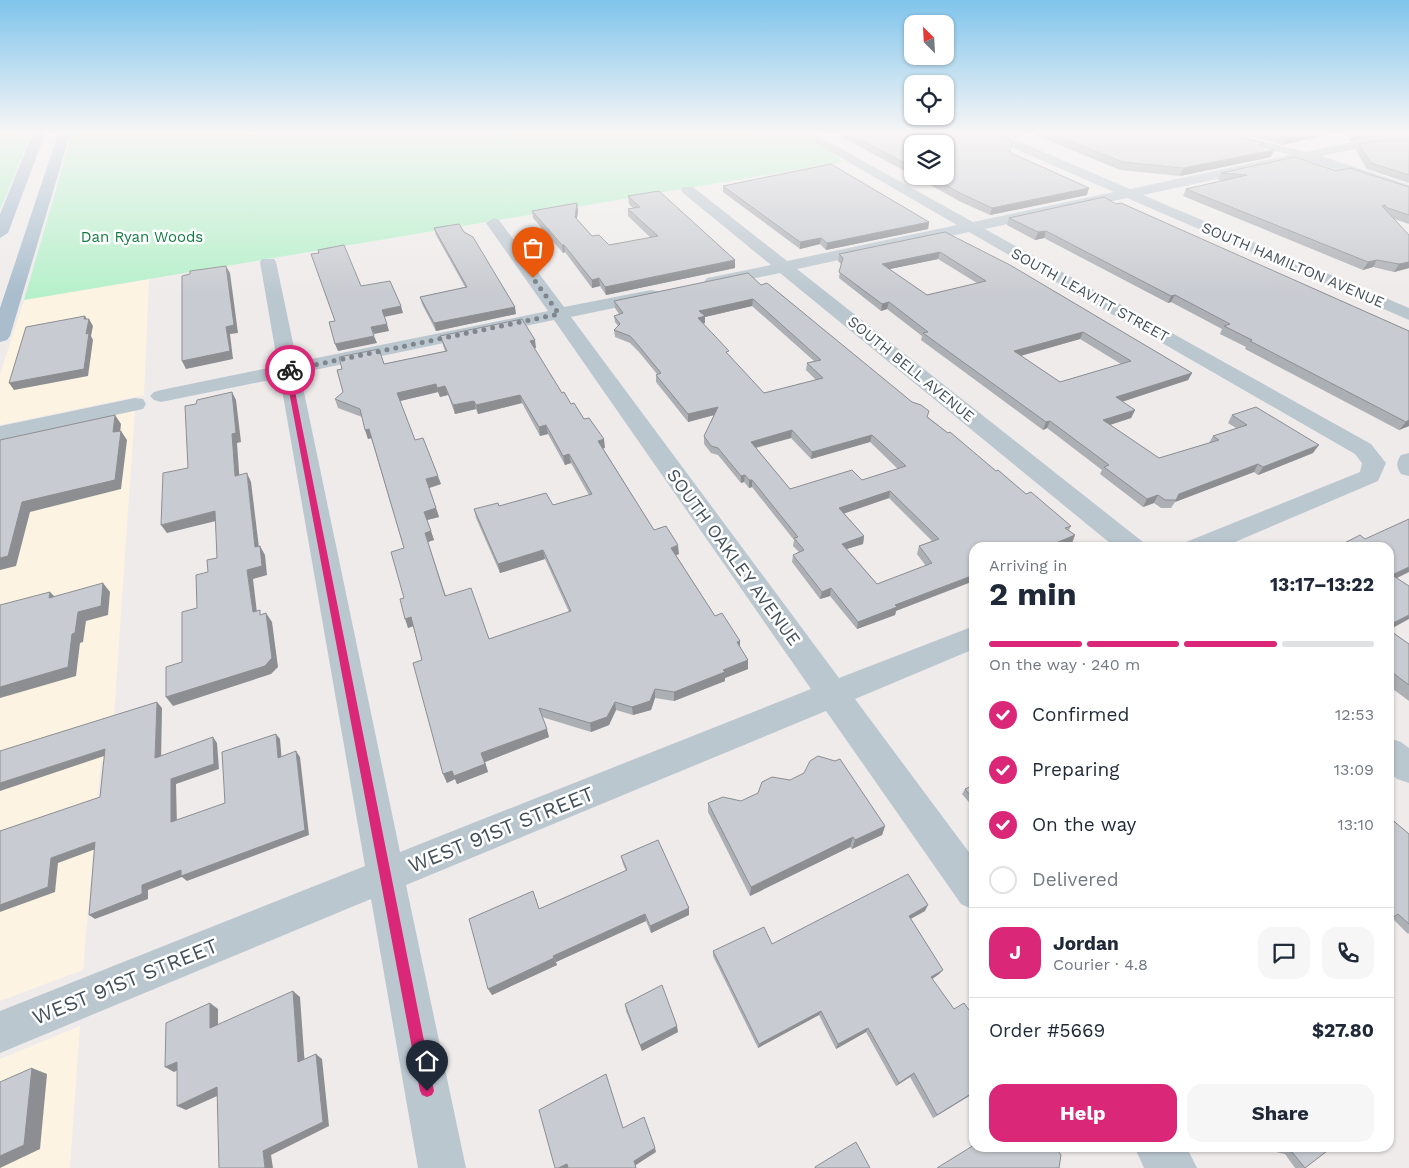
<!DOCTYPE html>
<meta charset="utf-8">
<style>
body{margin:0;font-family:"Work Sans",sans-serif;background:#f6f6f7;color:#1f2937;height:100vh;display:flex;flex-direction:column;font-size:19px;white-space:nowrap}
*{box-sizing:border-box;margin:0}
p{font-size:16px;color:#747a83}
.icon{flex:none;width:28px;height:28px;fill:none;stroke:currentColor;stroke-width:2;stroke-linecap:round;stroke-linejoin:round}
.map{position:relative;flex:1;overflow:hidden}
.drawer{position:absolute;left:969px;top:542px;width:425px;height:610px;display:flex;flex-direction:column;background:#fff;border-radius:15px;box-shadow:0 1px 4px #0004}
.drawer>*{flex:none}
.needle{width:32px;rotate:336deg}
.fabs{position:absolute;left:904px;top:15px;display:grid;gap:10px}
.fabs a{display:grid;place-items:center;width:50px;height:50px;border-radius:10px;background:#fff;box-shadow:0 1px 4px #0004;font-size:25px}
.pin{position:absolute;display:grid;place-items:center;width:42px;height:42px;color:#fff;margin:-51px -21px;border-radius:50% 50% 50% 0;rotate:-45deg;box-shadow:0 0 5px #0007}
.pin .icon{rotate:45deg}
.courier{position:absolute;display:grid;place-items:center;width:50px;height:50px;margin:-25px;border:4px solid #db2777;border-radius:50%;background:#fff;color:#222;box-shadow:0 1px 6px #0007}
.headline em{font-style:normal;font-weight:700}
.headline div{display:flex;flex-direction:column-reverse}
.headline{display:flex;align-items:center;justify-content:space-between;height:85px;padding:0 20px}
h1{font-size:32px;font-weight:700;line-height:38px}
.bar{display:grid;grid-template-columns:repeat(4,1fr);gap:8px 5px;align-content:center;height:60px;padding:0 20px}
.bar i{height:6px;border-radius:4px;background:#e0e1e3}
.bar .selected{background:#db2777}
.bar p{grid-column:span 4}
.line{display:flex;align-items:center;gap:12px;padding:0 20px;border-top:1px solid #e0e1e3}
.line div{flex:1}
.round{display:grid;place-items:center;flex:none;width:52px;height:52px;border-radius:15px;background:#f6f6f7}
ol{padding:0 20px;list-style:none}
li{display:flex;align-items:center;gap:15px;height:55px}
li p{margin-inline-start:auto}
li .icon{padding:5px;border-radius:50%;background:#db2777;color:#fff;stroke-width:4}
li:last-child{color:#747a83}
li i{width:28px;height:28px;border:2px solid #e0e1e3;border-radius:50%}
.button{display:flex;gap:10px;margin-top:auto;padding:10px 20px}
.button a{flex:1;height:58px;border-radius:15px;background:#db2777;color:#fff;font-size:20px;font-weight:700;line-height:58px;text-align:center}
.button a+a{background:#f6f6f7;color:#1f2937}
.map>svg:first-child{display:block}
.commercial{fill:#fcf3e2}
.green{fill:#b6f0ca}
.lines{fill:none;stroke-linecap:round;stroke-linejoin:round}
.minor{fill:#bbc7cf;fill-rule:evenodd}
.major{fill:#a9bdcd;fill-rule:evenodd}
.wall{fill:#acafb4;fill-rule:evenodd}
.shaded-wall{fill:#8c8e92}
.building{fill:#c8cbd1;stroke:#8c8e92;fill-rule:evenodd}
.route{fill:#db2777}
.done{stroke:#7f868d;stroke-width:5;stroke-dasharray:0 9}
.labels{text-anchor:middle;dominant-baseline:central;stroke-width:5;stroke-linejoin:round;paint-order:stroke}
.far-park-label{font-size:15px;fill:#137c43;stroke:#fff}
.far-street-label{font-size:15px;fill:#43505a;stroke:#fff}
.street-label{font-size:18px;fill:#43505a;stroke:#fff}
.near-street-label{font-size:21px;fill:#43505a;stroke:#fff}
</style>
<div class="map">
<svg width="1409" height="1168" viewBox="0 0 1409 1168">
<rect width="100%" height="100%" fill="#efebeb"/>
<g class="commercial">
<path d="M149 279 144 395 0 425V374L24 300Z"/>
<path d="M135 410 111 759 101 762 83 970 0 1001V439Z"/>
<path d="M80 1026 70 1168H0V1059Z"/>
</g>
<g class="green">
<path d="M0 131H32L0 210Z"/>
<path d="M73 131H795L823 146 843 162 24 300Z"/>
</g>
<g class="lines">
<g class="minor">
<path d="M795 131H809L973 222 1114 192 981 134 979 131H995L1130 189 1290 155 1202 134 1200 131H1220L1306 152 1375 137 1409 134V142L1375 145 1321 156 1409 185V194L1306 160 1143 195 1409 308V320L1127 198 985 229 1371 444 1386 463 1378 481 1221 548H1182L1186 542 1360 472 1362 463 1355 454 969 232 797 269 1143 542 1147 548H1116L780 273 713 287 707 286 704 282 707 278 771 265 683 193 681 190 683 187H693L787 261 957 225Z"/>
<path d="M494 218 499 220 564 307 651 290 657 291 660 295 657 299 571 317 839 678 974 626V649L855 699 974 859V910L961 904 826 711 406 885 466 1168H418L371 899 0 1053V1011L365 866 280 378 161 402 154 400 150 396 154 392 161 390 278 366 260 262 262 259H274L276 262 297 362 548 311 486 223ZM554 320 811 689 400 852 300 373Z"/>
<path d="M135 398 143 399 146 404 143 409 0 440V426Z"/>
<path d="M1409 453V476L1401 474C1396 467 1396 462 1401 455Z"/>
<path d="M1389 738 1401 742 1409 748V783L1397 779 1389 772Z"/>
<path d="M1135 1148H1187L1197 1168H1144Z"/>
</g>
<g class="major">
<path d="M34 131H46L8 233 0 238V214Z"/>
<path d="M59 131H71L10 336 7 340 0 342V308Z"/>
</g>
</g>
<g class="wall">
<path d="M831 131H986L1011 149 1010 153 1087 195 990 215 961 202 914 176H945L912 144V175Z"/>
<path d="M999 131H1019L1016 138Z"/>
<path d="M1026 131H1212L1264 143 1262 146 1271 157 1180 176 1120 170Z"/>
<path d="M1227 131H1340L1283 145Z"/>
<path d="M1344 131H1402L1401 133 1350 141Z"/>
<path d="M1409 140V183L1367 169 1356 151 1359 144Z"/>
<path d="M1336 171 1409 187V224L1394 219 1409 268 1394 272 1373 267 1363 270 1183 196 1186 189 1225 180H1218L1221 173Z"/>
<path d="M723 186 929 222 928 229 826 250 820 244 800 249 723 192Z"/>
<path d="M628 196 735 260V268L606 295 600 286 592 288 565 252 563 253 533 218 532 211 577 203 578 211 577 219 592 236 609 245 651 238 628 216V209L633 208 629 204Z"/>
<path d="M1116 204 1409 331V426L1399 430 1245 349 1246 347 1220 334 1222 329 1171 302 1168 303 1044 238 1035 240 1007 225 1009 218Z"/>
<path d="M434 228 516 314 436 331 422 304 420 297 465 287 436 235Z"/>
<path d="M945 232 1192 373 1188 380 1122 402 1135 410 1131 418 1110 425 1159 458 1209 443 1213 436 1236 428 1228 423 1232 415 1313 453 1258 475 1254 472 1175 502 1171 508H1161L1154 503 1143 507 1100 474 1102 470 1047 428 1043 430 921 340 922 336 887 309 881 311 839 278 841 264 838 261 839 254ZM938 259 977 283 927 295 889 269ZM1080 339 1121 364 1060 382 1021 356Z"/>
<path d="M761 285 996 471 1026 494 1071 526 1069 530 1075 535 1072 543 1060 548H974L896 611 895 615 857 629 830 596 820 599 792 562 793 555 799 552 793 546 794 540 752 487 749 488 744 482 741 483 718 455 711 453 704 444V436L714 415 688 422 656 382V375L657 374 639 352 630 343 615 337 614 330 618 326 615 322 614 316 619 314 615 308 614 301ZM752 306 814 361 807 363 806 370 816 380 764 393 729 356 703 324 705 323V317ZM791 438 811 459 870 442 898 469 862 480 790 489 756 448ZM889 498 932 541 919 546 917 554 926 566 877 584 847 549 863 544 864 536 844 513Z"/>
<path d="M440 336 536 348H534L562 393 584 419 605 448H603L654 530 679 554 676 555 715 616 740 641V647L748 660V669L725 678V681L674 701 655 698 651 710 633 715 616 710 609 725 591 732 542 717 549 737 485 762 488 772 457 784 455 779 447 783 422 660 413 626 408 628 404 598V548L371 438 368 439 362 417 338 408 335 399 384 364 445 351ZM438 392 440 397 448 395 455 414 476 409 478 414 522 403 540 436 548 434 565 465 571 463 589 495 553 505 499 506 474 509 476 518 500 573 545 559 569 612 489 639 446 596 428 542 434 540 427 520 439 517 429 488 441 484 415 440 400 401Z"/>
<path d="M1389 630 1409 644V701L1389 686Z"/>
<path d="M974 785V808L962 794 965 789Z"/>
<path d="M708 803 885 826 882 835 852 849 850 847 750 896 708 812Z"/>
<path d="M1409 834V933L1408 934 1392 918Z"/>
<path d="M621 856 689 908V915L651 933 646 921 556 962 557 965 492 995 536 898 539 909 626 871 623 864Z"/>
<path d="M925 911 911 919 943 970 939 974 932 979 954 1009 974 1066 972 1067 974 1093 933 1118 910 1077 896 1086 866 1032 836 1049 819 1015 758 1048 713 956V951L772 944Z"/>
<path d="M625 1004 678 1032 642 1051 626 1011Z"/>
<path d="M1265 1148H1331L1305 1168H1295L1285 1154 1266 1150Z"/>
</g>
<g class="shaded-wall">
<path d="M1315 131H1340L1283 145 1287 138Z"/>
<path d="M1373 131H1402L1401 133 1350 141 1353 134Z"/>
<path d="M1274 150 1271 157 1180 176 1183 168Z"/>
<path d="M1089 188 1087 195 990 215 992 208Z"/>
<path d="M577 203 578 211 576 225 575 217Z"/>
<path d="M929 222 928 229 826 250 827 243Z"/>
<path d="M1046 231 1044 238 1035 240 1038 232Z"/>
<path d="M821 238 820 244 800 249V242Z"/>
<path d="M562 245H564L565 252 563 253Z"/>
<path d="M940 252 938 259 881 271 882 264Z"/>
<path d="M735 260V268L606 295 605 287Z"/>
<path d="M1377 260 1373 267 1363 270 1368 262Z"/>
<path d="M1409 262V268L1394 272 1399 264Z"/>
<path d="M226 266 230 273 238 333 230 334 233 359 186 369 182 361 226 327Z"/>
<path d="M599 278 600 286 592 288V280Z"/>
<path d="M1175 295 1171 302 1168 303 1171 296Z"/>
<path d="M753 299 752 306 705 317V323L698 325 699 311Z"/>
<path d="M889 302 887 309 881 311 882 304Z"/>
<path d="M401 306 403 313 384 317 382 310Z"/>
<path d="M515 307 516 314 436 331 434 323Z"/>
<path d="M85 316 88 321 89 319 93 326 91 336 93 340 88 376 14 390 9 383 86 334 84 319Z"/>
<path d="M387 324 389 331 374 334 371 327Z"/>
<path d="M1083 332 1080 339 1012 358 1014 351Z"/>
<path d="M374 336 377 343 338 351 335 344Z"/>
<path d="M535 340 536 348 531 349 530 341Z"/>
<path d="M1192 373 1188 380 1112 405 1116 397Z"/>
<path d="M436 384 438 392 400 401 397 393Z"/>
<path d="M445 386 448 395 440 397 437 388Z"/>
<path d="M232 392 236 400 241 442 237 443 240 485 235 476 232 434Z"/>
<path d="M520 395 522 403 478 414 476 405Z"/>
<path d="M474 401 476 409 455 414 453 405Z"/>
<path d="M718 407V414L688 422V414Z"/>
<path d="M1135 410 1131 418 1100 428 1103 420Z"/>
<path d="M115 415 121 424 119 442 113 432Z"/>
<path d="M1409 420V426L1399 430 1406 422Z"/>
<path d="M1050 421 1047 428 1043 430 1046 422Z"/>
<path d="M546 425 548 434 540 436 539 427Z"/>
<path d="M369 429 372 438 368 439 365 430Z"/>
<path d="M792 430 791 438 750 449 751 442Z"/>
<path d="M121 431 127 440 121 489 30 512 16 566 0 570V558L22 502Z"/>
<path d="M872 435 870 442 811 459 812 452Z"/>
<path d="M604 439 605 448 599 450 598 441Z"/>
<path d="M1319 445 1313 453 1258 475 1263 467Z"/>
<path d="M569 454 571 463 565 465 563 456Z"/>
<path d="M1258 464 1254 472 1175 502 1179 494Z"/>
<path d="M247 473 251 482 260 556 255 547Z"/>
<path d="M745 475 744 482 741 483V476Z"/>
<path d="M438 476 441 484 429 488 426 479Z"/>
<path d="M749 480H752V487L749 488Z"/>
<path d="M890 491 889 498 837 516 839 508Z"/>
<path d="M1158 495 1154 503 1143 507 1147 499Z"/>
<path d="M436 508 439 517 427 520 424 512Z"/>
<path d="M215 511 220 520 167 533 161 525Z"/>
<path d="M431 531 434 540 428 542 425 533Z"/>
<path d="M1075 535 1072 543 1060 548H1044Z"/>
<path d="M864 536 863 544 840 551 842 544Z"/>
<path d="M678 545 679 554 671 557V548Z"/>
<path d="M260 546 265 555 267 575 253 579 258 621 253 612 247 570Z"/>
<path d="M543 550 545 559 500 573 498 564Z"/>
<path d="M1409 567V572L1389 582 1392 575Z"/>
<path d="M974 575V581L896 611 895 615 857 629 858 622 895 605Z"/>
<path d="M103 583 110 592 108 615 86 621 83 642 80 643 76 676 0 698V687L72 634 78 612Z"/>
<path d="M831 588 830 596 820 599 822 592Z"/>
<path d="M50 592 58 600 49 598Z"/>
<path d="M266 613 272 622 278 667 271 674 173 706 166 697Z"/>
<path d="M1409 615V619L1389 630V625Z"/>
<path d="M411 617 414 626 408 628 405 619Z"/>
<path d="M740 641V650L737 642Z"/>
<path d="M748 660V669L725 678V681L674 701V692L723 670Z"/>
<path d="M655 689V698L651 710 633 715 632 707Z"/>
<path d="M157 702 162 708 161 763 155 758Z"/>
<path d="M615 702 616 710 609 725 591 732 590 723Z"/>
<path d="M547 729 549 737 485 762 488 772 457 784 455 779 447 783 443 774 481 753Z"/>
<path d="M276 734 280 739 282 763 278 758Z"/>
<path d="M213 737 217 743 219 769 176 784 177 827 171 822V779Z"/>
<path d="M105 749 110 754 0 791V783Z"/>
<path d="M296 751 300 757 309 835 187 881 182 877 148 890V899L95 919 89 915 142 885Z"/>
<path d="M885 826 882 835 852 849 855 840Z"/>
<path d="M853 837 850 847 750 896 751 887Z"/>
<path d="M95 842 101 847 58 863 55 892 0 912V905L51 858Z"/>
<path d="M928 905 925 911 906 921 909 916Z"/>
<path d="M689 908V915L651 933 650 926Z"/>
<path d="M645 914 646 921 556 962 553 956Z"/>
<path d="M554 958 557 965 492 995 488 989Z"/>
<path d="M943 970 939 974 928 982 931 977Z"/>
<path d="M293 991 300 997 305 1067 298 1062Z"/>
<path d="M210 1003 218 1009V1033L210 1028Z"/>
<path d="M821 1011 819 1015 758 1048 759 1044Z"/>
<path d="M677 1026 678 1032 642 1051 640 1045Z"/>
<path d="M868 1028 866 1032 836 1049 838 1044Z"/>
<path d="M316 1054 322 1059 329 1126 271 1155 273 1168H265L263 1151Z"/>
<path d="M177 1062 187 1066 174 1072 165 1067Z"/>
<path d="M32 1068 47 1074 40 1149 0 1168V1156Z"/>
<path d="M914 1073 910 1077 896 1086 899 1083Z"/>
<path d="M217 1087 226 1092 186 1110 177 1106Z"/>
<path d="M974 1092V1093L933 1118 937 1115Z"/>
<path d="M655 1148 656 1152 636 1165V1168L634 1161Z"/>
<path d="M567 1164 569 1168H558Z"/>
</g>
<g class="building">
<path d="M844 131H986L1013 142 1009 152 1089 188 992 208 962 194 929 176H945V144H912V167Z"/>
<path d="M1044 131H1212L1264 143 1258 144 1274 150 1183 168 1123 162Z"/>
<path d="M1258 131H1315L1287 138Z"/>
<path d="M1352 131H1373L1353 134Z"/>
<path d="M1405 138 1406 141 1409 140V175L1371 163 1359 144Z"/>
<path d="M1295 157 1336 171 1350 168 1409 187V215L1385 207 1386 205 1382 206 1409 235V262L1399 264 1377 260 1368 262 1186 189 1247 175 1221 173Z"/>
<path d="M831 164 929 222 827 243 821 238 800 242 723 186Z"/>
<path d="M659 191 735 260 605 287 599 278 592 280 564 245H562L532 211 577 203 575 217 592 236 599 235 609 245 658 236 628 209 640 207 628 196Z"/>
<path d="M1104 197 1116 204 1121 203 1409 331V420L1406 422 1250 341 1252 340 1224 326 1230 324 1175 295 1171 296 1046 231 1038 232 1009 218Z"/>
<path d="M459 224 464 232 473 237 515 307 434 323 420 297 467 287 434 228Z"/>
<path d="M945 232 1010 265 1192 373 1116 397 1135 410 1103 420 1159 458 1219 440 1213 436 1247 425 1232 415 1256 407 1319 445 1263 467 1258 464 1179 494 1176 500H1165L1158 495 1147 499 1104 467 1109 465 1050 421 1046 422 923 333 928 332 889 302 882 304 839 272 843 258 839 254ZM940 252 986 281 927 295 882 264ZM1083 332 1131 361 1060 382 1014 351Z"/>
<path d="M344 245 361 286 390 281 401 306 382 310 387 324 371 327 374 336 335 344 329 322 335 321 311 254 319 253 318 250Z"/>
<path d="M226 266 234 325 226 327 230 351 182 361V276L190 274V271Z"/>
<path d="M748 273 761 285 767 283 912 402 921 405 929 411 927 417 948 433 950 432 996 471 998 470 1026 494 1031 492 1071 526 1065 528 1075 535 1044 548H974V575L895 605 897 607 858 622 831 588 822 592 793 555 804 550 794 538 798 537 752 480H749L745 475 741 476 718 448 711 446 704 436 718 407 688 414 656 375 661 373 638 345 630 336 614 330 620 324 614 316 623 313 614 301ZM753 299 821 360 807 363 823 378 764 393 726 352 729 351 698 318 705 316 699 311ZM792 430 812 452 872 435 906 466 862 480 852 470 790 489 751 442ZM890 491 939 539 919 546 932 563 877 584 842 544 864 536 839 508Z"/>
<path d="M85 316 84 319H89L86 334 89 333 84 369 9 383 26 327Z"/>
<path d="M522 319 535 340 530 341 562 393 564 392 571 404 574 403 584 419 589 418 604 439 598 441 654 530 666 526 678 545 671 548 715 616 722 613 740 641 737 642 748 660 723 670 725 672 674 692 655 689 650 701 632 707 615 702 607 717 590 723 539 708 547 729 481 753 485 764 454 776 452 771 443 774 413 663 422 660 411 617 405 619 400 599 404 598 391 552 404 548 369 429 365 430 360 409 335 399 343 392 337 370 342 369 339 357 379 349 384 364 447 351 440 336ZM436 384 437 388 445 386 453 405 474 401 476 405 520 395 539 427 546 425 563 456 569 454 592 494 553 505 546 493 499 506 498 503 474 509 498 564 543 550 571 611 489 639 471 588 445 596 425 533 431 531 424 512 436 508 426 479 438 476 423 438 415 440 397 393Z"/>
<path d="M232 392 236 433 232 434 235 476 247 473 255 547 260 546 262 566 247 570 253 612 260 610V615L266 613 272 658 265 666 166 697V667L182 662V612L197 608 196 575 208 572 207 560 217 558 215 511 161 525 163 473 188 468 185 406 196 404 197 400Z"/>
<path d="M115 415 113 432 121 431 115 480 22 502 8 556 0 558V440Z"/>
<path d="M1409 519V567L1392 575 1409 586V615L1389 625V548H1335L1360 535 1365 539Z"/>
<path d="M103 583 101 606 78 612 75 633 72 634 68 667 0 687V605L50 592 49 598Z"/>
<path d="M1389 630 1409 644V685L1389 670Z"/>
<path d="M157 702 155 758 213 737 214 764 171 779V822L225 803 222 752 276 734 278 758 296 751 305 830 181 876V870L142 885V894L89 915 95 842 51 858 48 887 0 905V831L100 797 105 749 0 783V751Z"/>
<path d="M818 756 835 761 840 759 885 826 855 840 853 837 751 887 708 803 723 797 741 801 758 793 762 782 772 777 790 780 804 773 810 761Z"/>
<path d="M974 785V800L965 789Z"/>
<path d="M1389 817 1409 834V924L1398 914 1389 920Z"/>
<path d="M658 840 689 908 650 926 645 914 553 956 554 958 488 989 469 919 533 891 539 909 627 870 621 856Z"/>
<path d="M908 874 928 905 909 916 943 970 931 977 954 1009 964 1003 974 1017V1065L972 1066 974 1069V1092L937 1115 914 1073 899 1083 868 1028 838 1044 821 1011 759 1044 713 951 764 927 772 944Z"/>
<path d="M662 985 677 1026 640 1045 625 1004Z"/>
<path d="M293 991 298 1062 316 1054 323 1122 263 1151 265 1168H219L217 1087 177 1106V1062L165 1067 166 1023 210 1003V1028Z"/>
<path d="M32 1068 24 1145 0 1156V1082Z"/>
<path d="M606 1074 623 1128 644 1117 655 1148 634 1161 636 1168H568L567 1164 558 1168H555L539 1110Z"/>
<path d="M856 1142 870 1168H815V1167Z"/>
<path d="M974 1145V1148H1056L1061 1155 1059 1168H937Z"/>
<path d="M1273 1148H1331L1305 1168 1292 1152Z"/>
</g>
<linearGradient id="sky" x2="0" y2="1"><stop stop-color="#7fc4eb"/><stop offset="0.45" stop-color="#f8f6f6"/><stop offset="1" stop-color="#f8f6f6" stop-opacity="0"/></linearGradient>
<rect width="1409" height="294" fill="url(#sky)"/>
<path class="route" d="M288 368 293 370 291 371 434 1091 432 1095 427 1097 422 1095 420 1091 285 370Z"/>
<g class="lines">
<path class="done" d="M290 370 559 314 533 278"/>
</g>
<g class="labels">
<g class="far-park-label">
<text x="142" y="237">Dan Ryan Woods</text>
</g>
<g class="far-street-label">
<text transform="translate(1293 265) rotate(23)">SOUTH HAMILTON AVENUE</text>
<text transform="translate(1090 295) rotate(29)">SOUTH LEAVITT STREET</text>
<text transform="translate(911 369) rotate(39)">SOUTH BELL AVENUE</text>
</g>
<g class="street-label">
<text transform="translate(734 557) rotate(54)">SOUTH OAKLEY AVENUE</text>
</g>
<g class="near-street-label">
<text transform="translate(501 829) rotate(-22)">WEST 91ST STREET</text>
<text transform="translate(125 981) rotate(-22)">WEST 91ST STREET</text>
</g>
</g>
</svg>
<div class="fabs">
<a><svg class="needle" viewBox="-14 -14 28 28"><path d="M0-13l5 13h-10z" fill="#e53935"/><path d="M0 13l5-13h-10z" fill="#747a83"/></svg></a>
<a><svg class="icon" aria-label="locate" viewBox="0 0 24 24"><circle cx="12" cy="12" r="6"/><path d="M12 2v4M12 18v4M2 12h4M18 12h4"/></svg></a>
<a><svg class="icon" aria-label="layers" viewBox="0 0 24 24"><path d="M12 4l9 5-9 5-9-5zM3 14l9 5 9-5"/></svg></a>
</div>
<div class="pin" style="left:533px;top:278px;background:#ea580c"><svg class="icon" aria-label="bag" viewBox="0 0 24 24"><path d="M5 8h14l-1 12H6zM9 8a3 3 0 0 1 6 0"/></svg></div>
<div class="pin" style="left:427px;top:1091px;background:#1f2937"><svg class="icon" aria-label="home" viewBox="0 0 24 24"><path d="M3 11l9-7 9 7M6 9v11h12V9"/></svg></div>
<div class="courier" style="left:290px;top:370px"><svg class="icon" aria-label="bike" viewBox="0 0 24 24"><circle cx="6" cy="16" r="4"/><circle cx="18" cy="16" r="4"/><path d="M6 16l4-8h5l3 8M10 8l3 8H6M13 5h3"/></svg></div>
<section class="drawer">
<div class="headline"><div><h1>2 min</h1><p>Arriving in</p></div><em>13:17–13:22</em></div>
<div class="bar"><i class="selected"></i><i class="selected"></i><i class="selected"></i><i></i><p>On the way · 240 m</p></div>
<ol>
<li><svg class="icon" aria-label="check" viewBox="0 0 24 24"><path d="M5 12l5 5 9-10"/></svg>Confirmed<p>12:53</p></li>
<li><svg class="icon" aria-label="check" viewBox="0 0 24 24"><path d="M5 12l5 5 9-10"/></svg>Preparing<p>13:09</p></li>
<li><svg class="icon" aria-label="check" viewBox="0 0 24 24"><path d="M5 12l5 5 9-10"/></svg>On the way<p>13:10</p></li>
<li><i></i>Delivered</li>
</ol>
<div class="line" style="height:90px"><b class="round" style="background:#db2777;color:#fff">J</b><div><b>Jordan</b><p>Courier · 4.8</p></div><a class="round"><svg class="icon" aria-label="chat" viewBox="0 0 24 24"><path d="M4 5h16v11H9l-5 4z"/></svg></a><a class="round"><svg class="icon" aria-label="phone" viewBox="0 0 24 24"><path d="M5 4h4l2 5-3 2q2 4 5 5l2-3 5 2v4C11 20 4 13 5 4z"/></svg></a></div>
<div class="line" style="height:65px"><div>Order #5669</div><b>$27.80</b></div>
<div class="button"><a>Help</a><a>Share</a></div>
</section>
</div>
